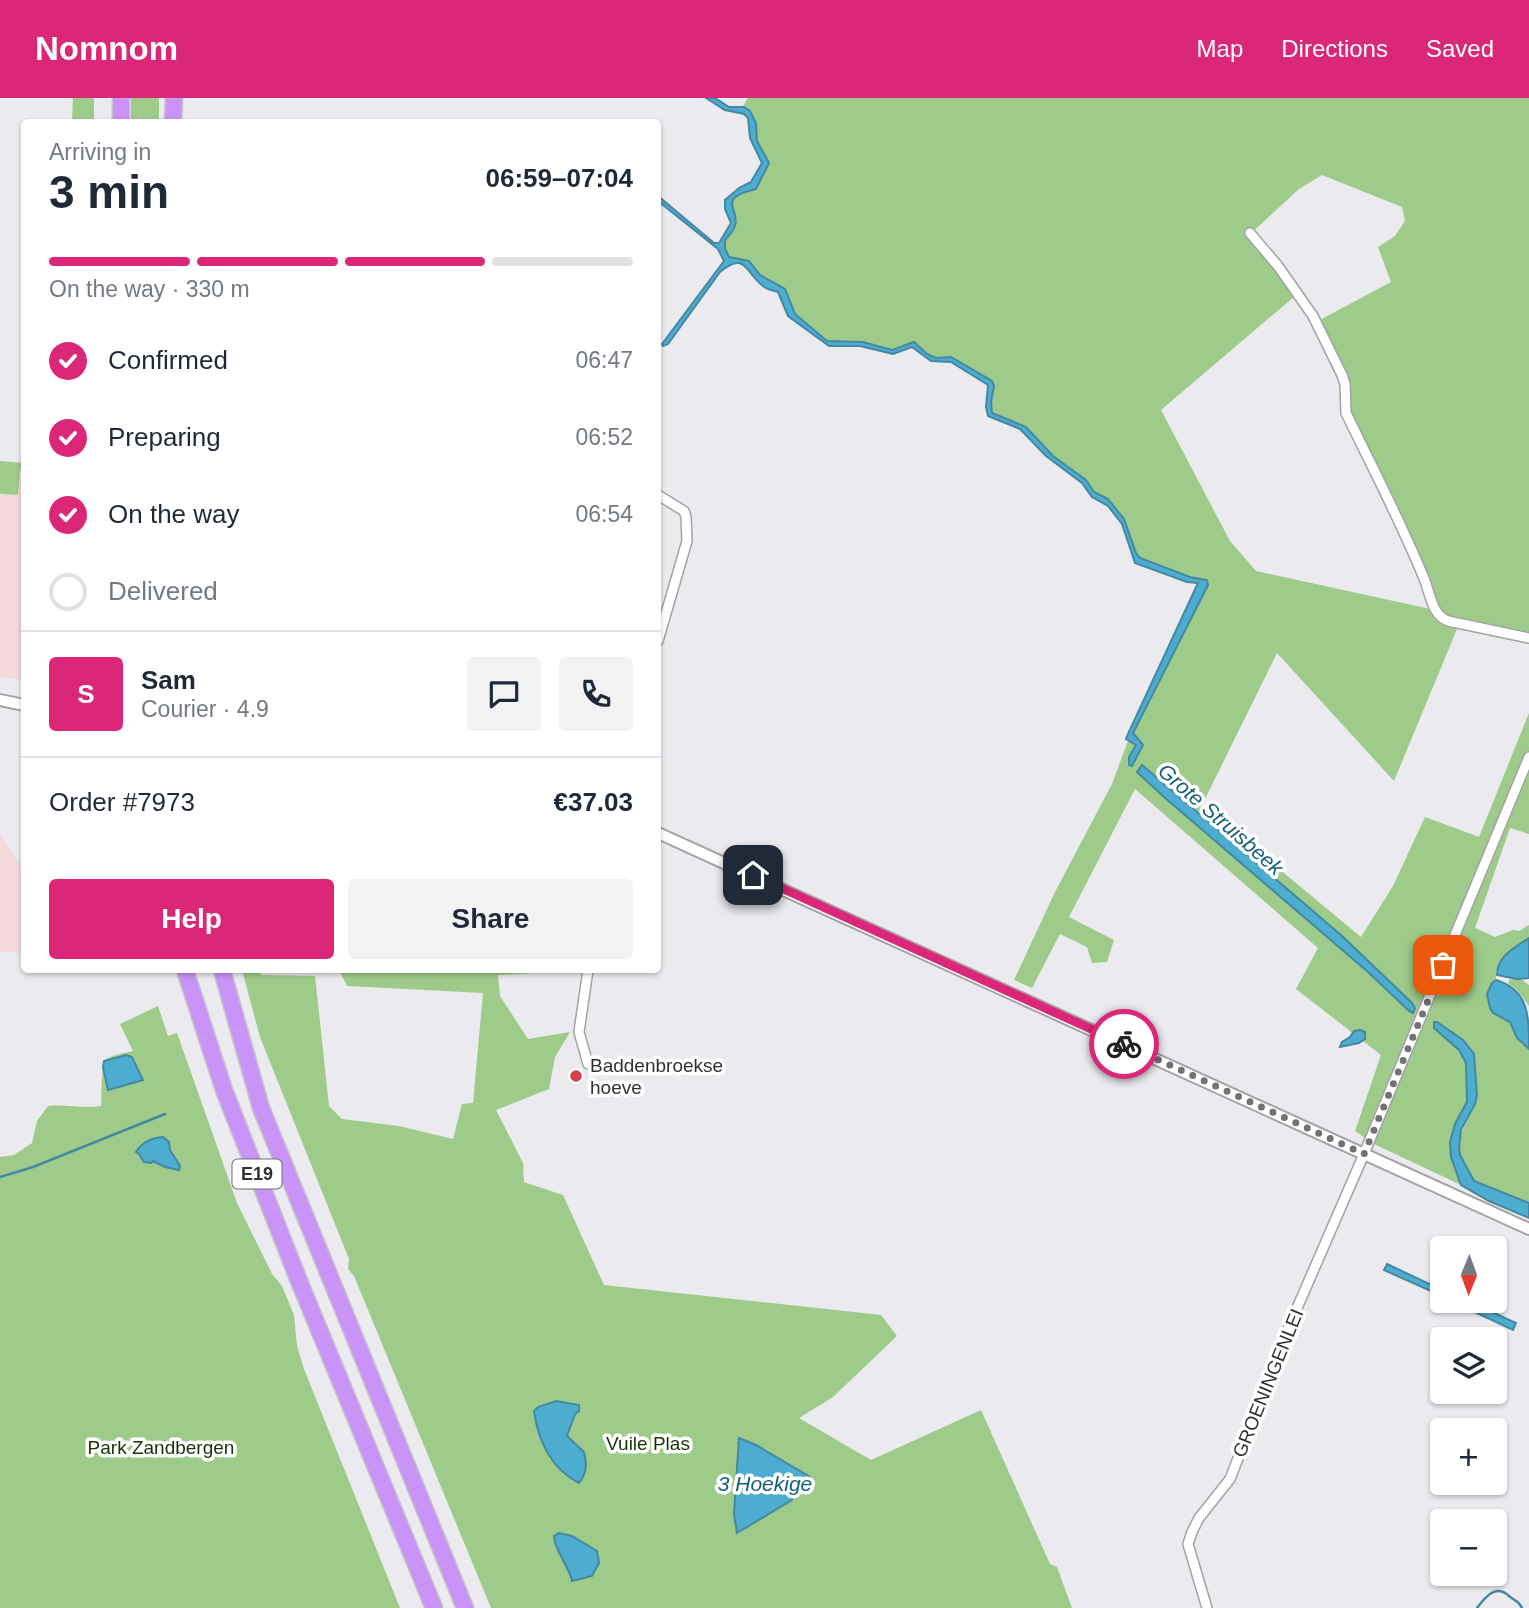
<!DOCTYPE html>
<meta charset="utf-8">
<style>
body{margin:0;font-family:Arial,sans-serif;background:#f2f2f3;color:#1f2937;height:100vh;display:flex;flex-direction:column;font-size:26px;white-space:nowrap}
*{box-sizing:border-box;margin:0}
p{font-size:23px;color:#747a83}
.icon{flex:none;width:38px;height:38px;fill:none;stroke:currentColor;stroke-width:2;stroke-linecap:round;stroke-linejoin:round}
.map{position:relative;flex:1;overflow:hidden}
.drawer{position:absolute;left:21px;top:21px;width:640px;height:854px;display:flex;flex-direction:column;background:#fff;border-radius:7px;box-shadow:0 2px 5px #0004}
.drawer>*{flex:none}
.needle{width:46px;rotate:181deg}
.controls{position:absolute;left:1430px;top:1138px;display:grid;gap:14px}
.controls a{display:grid;place-items:center;width:77px;height:77px;border-radius:7px;background:#fff;box-shadow:0 2px 5px #0004;font-size:35px}
.pin{position:absolute;display:grid;place-items:center;width:60px;height:60px;color:#fff;margin:-30px;border-radius:14px;box-shadow:0 4px 10px #0006}
.courier{position:absolute;display:grid;place-items:center;width:70px;height:70px;margin:-35px;border:5px solid #db2777;border-radius:50%;background:#fff;color:#222;box-shadow:0 2px 9px #0007}
.summary em{font-style:normal;font-weight:700}
.summary div{display:flex;flex-direction:column-reverse}
.summary{display:flex;align-items:center;justify-content:space-between;height:119px;padding:0 28px}
h1{font-size:46px;font-weight:700;line-height:52px}
.bar{display:grid;grid-template-columns:repeat(4,1fr);gap:10px 7px;align-content:center;height:84px;padding:0 28px}
.bar i{height:9px;border-radius:5px;background:#e0e1e3}
.bar .current{background:#db2777}
.bar p{grid-column:span 4}
.line{display:flex;align-items:center;gap:18px;padding:0 28px;border-top:2px solid #e0e1e3}
.line div{flex:1}
.round{display:grid;place-items:center;flex:none;width:74px;height:74px;border-radius:7px;background:#f2f2f3}
ol{padding:0 28px;list-style:none}
li{display:flex;align-items:center;gap:21px;height:77px}
li p{margin-inline-start:auto}
li .icon{padding:7px;border-radius:50%;background:#db2777;color:#fff;stroke-width:4}
li:last-child{color:#747a83}
li i{width:38px;height:38px;border:4px solid #e0e1e3;border-radius:50%}
.button{display:flex;gap:14px;margin-top:auto;padding:14px 28px}
.button a{flex:1;height:80px;border-radius:7px;background:#db2777;color:#fff;font-size:28px;font-weight:700;line-height:80px;text-align:center}
.button a+a{background:#f2f2f3;color:#1f2937}
header{display:flex;align-items:center;gap:42px;box-sizing:border-box;height:98px;padding:0 35px;background:#db2777;color:#fff}
header strong{font-size:33px}
nav{display:flex;gap:38px;margin-inline-start:auto;font-size:24px}
.map>svg:first-child{display:block}
.commercial{fill:#f4d9dd}
.green{fill:#9ecb89;fill-rule:evenodd}
.water{fill:#4cadd1;stroke:#4488a1;stroke-width:2}
.lines{fill:none;stroke-linecap:round;stroke-linejoin:round}
.stream{stroke:#4488a1;stroke-width:2.5}
.minor-casing{stroke:#a3a2a6;stroke-width:12}
.tertiary-casing{stroke:#a3a2a6;stroke-width:14}
.motorway-casing{stroke:#c5c5c6;stroke-width:19}
.minor{stroke:#fff;stroke-width:9}
.tertiary{stroke:#fff;stroke-width:10}
.motorway{stroke:#ca93f7;stroke-width:16}
.done{stroke:#727174;stroke-width:7;stroke-dasharray:0 12.6}
.route{stroke:#db2777;stroke-width:9}
.poi-dot{fill:#d2424e;stroke:#fff;stroke-width:2.5}
.labels{text-anchor:middle;dominant-baseline:central;stroke-width:7;stroke-linejoin:round;paint-order:stroke}
.shield{fill:#fff;stroke:#6f6e70;stroke-width:2}
.shield-label{font-size:18px;font-weight:bold;fill:#313032}
.poi-label{font-size:19px;fill:#313032;stroke:#fff;text-anchor:start}
.street-label{font-size:19px;fill:#313032;stroke:#fff}
.park-label{font-size:19px;fill:#173404;stroke:#fff}
.water-label{font-size:21px;font-style:italic;fill:#115f78;stroke:#fff}
</style>
<header>
<strong>Nomnom</strong>
<nav><a>Map</a><a>Directions</a><a>Saved</a></nav>
</header>
<div class="map">
<svg width="1529" height="1510" viewBox="0 0 1529 1510">
<rect width="100%" height="100%" fill="#ebeaee"/>
<g class="commercial">
<path d="M20 370H24V582L0 579V397H18Z"/>
<path d="M0 736 24 774V856L0 853Z"/>
</g>
<g class="green">
<path d="M73 0H94V24H72Z"/>
<rect x="131" y="0" width="28" height="24"/>
<path d="M748 0H1529V546L1457 531 1394 683 1277 555 1202 707 1361 839 1393 788 1425 719 1479 739 1529 615V736L1510 730 1475 830 1495 839 1513 832 1519 833 1529 827V840L1508 854 1496 873V882L1488 892 1487 901 1493 915 1510 924 1521 945 1529 951V1117L1466 1091 1470 1079 1460 1057V1038L1475 1006 1477 997 1474 956 1463 942 1437 924H1434V930L1459 952 1466 965 1467 1004 1455 1026 1450 1044 1451 1059 1461 1087 1376 1047 1355 1033 1381 957 1296 891 1318 850 1135 691 1069 819 1114 842 1107 864 1092 865 1087 849 1060 836 1032 890 1014 882 1055 794 1112 686 1129 640 1204 487 1138 463 1123 425 1110 407 1093 398 1084 384 1059 366 1021 329 988 314 992 287 949 261V259L936 260 927 256 921 250 907 246 888 252 863 244H832L822 241 795 216 784 191 760 177 749 163 729 159 724 150 726 140 731 136 736 125 729 104 734 99 747 92 765 67C757 50 755 32 747 15L740 13ZM1322 77 1402 109 1405 123 1395 138 1378 149 1391 184 1316 224 1345 286 1346 315 1435 512 1256 473 1230 443 1161 312 1295 198 1275 170 1248 138 1299 91Z"/>
<path d="M0 363 24 365V370L20 371 18 397 0 396Z"/>
<path d="M242 872H259L261 877 315 878 329 1008 342 1021 399 1028 453 1041 462 1006 473 1005 483 895 347 888 339 872H579L498 877 500 898 528 941 570 934 555 959 549 991 496 1012 523 1065 524 1084 563 1097 604 1187 881 1217 897 1238 833 1299 799 1320 871 1362 981 1312 1050 1466 1057 1469 1072 1510H491L354 1178 348 1171 349 1161 260 939Z"/>
<path d="M1510 881H1521L1529 887V908L1517 892 1508 885Z"/>
<path d="M158 908 168 938 177 935 237 1105 272 1176 282 1188 294 1217 297 1248 304 1271 400 1510H0V1059L14 1057 32 1045 37 1023 48 1008C67 1006 83 1011 101 1008 102 999 101 966 105 962 111 957 125 955 133 953L120 926Z"/>
</g>
<g class="water">
<path d="M706 0H715L729 9H744L750 13 756 25 757 43 769 65 756 91C715 101 740 109 735 128 733 134 729 138 725 142V151L729 159 749 163 760 177 785 191 795 216 827 243 863 244 892 252 914 244 927 256 936 260 951 259 992 283 994 288 991 304 992 315 1026 329 1053 358 1086 382 1094 394 1108 401 1124 421 1136 455 1140 460 1190 479 1207 482 1208 487 1133 635 1143 647 1132 668 1129 667V659L1136 647 1126 641 1127 638 1198 485 1187 484 1135 465 1122 426 1108 408 1092 399 1082 385 1046 358 1020 331 988 318 986 309 988 287 951 264 931 263 912 249 893 256 860 248H829L788 218 778 194C773 192 767 192 763 188 745 175 746 152 720 174L668 246 663 248 662 246 724 163 718 151 658 103V98L714 145H719L731 125 725 111V102L739 90 751 84 762 65 750 40 748 20 744 16 725 12Z"/>
<path d="M1142 667 1341 837 1412 905 1415 910 1413 915 1409 913 1368 874 1164 699 1137 674Z"/>
<path d="M1529 840V880L1517 881 1497 877C1497 858 1514 850 1529 840Z"/>
<path d="M1496 882C1529 892 1529 918 1529 951L1517 940 1510 924 1493 915 1490 910 1487 896 1492 885Z"/>
<path d="M1434 924H1437L1463 942 1474 956 1477 997 1475 1006 1461 1032 1459 1050 1460 1057 1474 1083 1529 1105V1120L1489 1103 1461 1087 1451 1059 1450 1044 1455 1026 1467 1004 1466 965 1459 952 1434 930Z"/>
<path d="M1360 932 1365 934V941L1359 945 1340 949 1342 944 1350 939 1354 933Z"/>
<path d="M126 957 132 959 143 982 108 992 103 969 104 963Z"/>
<path d="M163 1039 169 1044 170 1052 180 1068 179 1072 165 1069 153 1063 151 1065 144 1064 139 1056 136 1054C142 1044 151 1040 163 1039Z"/>
<path d="M1387 1166 1442 1192V1198L1384 1172Z"/>
<path d="M1449 1202H1466L1516 1225 1513 1232Z"/>
<path d="M556 1303 579 1307V1313L575 1316 567 1338 584 1354C587 1366 587 1375 579 1385 551 1371 538 1342 534 1313L538 1309Z"/>
<path d="M739 1340 756 1347 810 1379 808 1385C798 1388 793 1391 792 1402L737 1435 734 1416Z"/>
<path d="M559 1435 572 1438 597 1453 599 1465 592 1478 572 1483C569 1468 554 1452 554 1438Z"/>
</g>
<g class="lines">
<g class="stream">
<path d="M0 1079 33 1069 165 1016"/>
<path d="M1477 1510C1486 1498 1496 1486 1509 1498 1515 1503 1519 1503 1522 1510"/>
</g>
<defs>
<g id="minor">
<path d="M1250 135 1278 168 1313 218 1342 277 1345 286 1346 315C1372 369 1400 422 1423 478 1430 493 1431 517 1448 523L1529 540"/>
<path d="M658 397 684 413 686 419 687 443 658 543"/>
<path d="M588 966 579 934 588 872"/>
<path d="M1207 1510 1188 1446 1192 1434 1199 1420 1230 1381 1291 1224 1364 1056 1529 659"/>
</g>
<g id="tertiary">
<path d="M0 602 24 607"/>
<path d="M658 735 1529 1131"/>
</g>
<g id="motorway">
<path d="M121 24V0"/>
<path d="M173 24 174 0"/>
<path d="M185 872 224 992 299 1183 434 1510"/>
<path d="M222 872 261 1010 465 1510"/>
</g>
</defs>
<use href="#minor" class="minor-casing"/>
<use href="#tertiary" class="tertiary-casing"/>
<use href="#motorway" class="motorway-casing"/>
<use href="#minor" class="minor"/>
<use href="#tertiary" class="tertiary"/>
<use href="#motorway" class="motorway"/>
</g>
<g class="lines">
<path class="done" d="M1124 946 1364 1056 1443 867"/>
<path class="route" d="M753 777 1124 946"/>
</g>
<circle class="poi-dot" cx="576" cy="978" r="7"/>
<g class="labels">
<rect class="shield" x="232.5" y="1061.5" width="49" height="29" rx="5"/>
<g class="shield-label">
<text x="257" y="1076">E19</text>
</g>
<g class="poi-label">
<text x="590" y="967">Baddenbroekse<tspan x="590" dy="22">hoeve</tspan></text>
</g>
<g class="street-label">
<text transform="translate(1268 1285) rotate(-68)">GROENINGENLEI</text>
</g>
<g class="park-label">
<text x="648" y="1345">Vuile Plas</text>
<text x="161" y="1349">Park Zandbergen</text>
</g>
<g class="water-label">
<text transform="translate(1221 721) rotate(41)">Grote Struisbeek</text>
<text x="765" y="1385">3 Hoekige</text>
</g>
</g>
</svg>
<div class="controls">
<a><svg class="needle" viewBox="-14 -14 28 28"><path d="M0-13l5 13h-10z" fill="#e53935"/><path d="M0 13l5-13h-10z" fill="#747a83"/></svg></a>
<a><svg class="icon" aria-label="layers" viewBox="0 0 24 24"><path d="M12 4l9 5-9 5-9-5zM3 14l9 5 9-5"/></svg></a>
<a>+</a>
<a>−</a>
</div>
<div class="pin" style="left:1443px;top:867px;background:#ea580c"><svg class="icon" aria-label="bag" viewBox="0 0 24 24"><path d="M5 8h14l-1 12H6zM9 8a3 3 0 0 1 6 0"/></svg></div>
<div class="pin" style="left:753px;top:777px;background:#1f2937"><svg class="icon" aria-label="home" viewBox="0 0 24 24"><path d="M3 11l9-7 9 7M6 9v11h12V9"/></svg></div>
<div class="courier" style="left:1124px;top:946px"><svg class="icon" aria-label="bike" viewBox="0 0 24 24"><circle cx="6" cy="16" r="4"/><circle cx="18" cy="16" r="4"/><path d="M6 16l4-8h5l3 8M10 8l3 8H6M13 5h3"/></svg></div>
<section class="drawer">
<div class="summary"><div><h1>3 min</h1><p>Arriving in</p></div><em>06:59–07:04</em></div>
<div class="bar"><i class="current"></i><i class="current"></i><i class="current"></i><i></i><p>On the way · 330 m</p></div>
<ol>
<li><svg class="icon" aria-label="check" viewBox="0 0 24 24"><path d="M5 12l5 5 9-10"/></svg>Confirmed<p>06:47</p></li>
<li><svg class="icon" aria-label="check" viewBox="0 0 24 24"><path d="M5 12l5 5 9-10"/></svg>Preparing<p>06:52</p></li>
<li><svg class="icon" aria-label="check" viewBox="0 0 24 24"><path d="M5 12l5 5 9-10"/></svg>On the way<p>06:54</p></li>
<li><i></i>Delivered</li>
</ol>
<div class="line" style="height:126px"><b class="round" style="background:#db2777;color:#fff">S</b><div><b>Sam</b><p>Courier · 4.9</p></div><a class="round"><svg class="icon" aria-label="chat" viewBox="0 0 24 24"><path d="M4 5h16v11H9l-5 4z"/></svg></a><a class="round"><svg class="icon" aria-label="phone" viewBox="0 0 24 24"><path d="M5 4h4l2 5-3 2q2 4 5 5l2-3 5 2v4C11 20 4 13 5 4z"/></svg></a></div>
<div class="line" style="height:91px"><div>Order #7973</div><b>€37.03</b></div>
<div class="button"><a>Help</a><a>Share</a></div>
</section>
</div>
